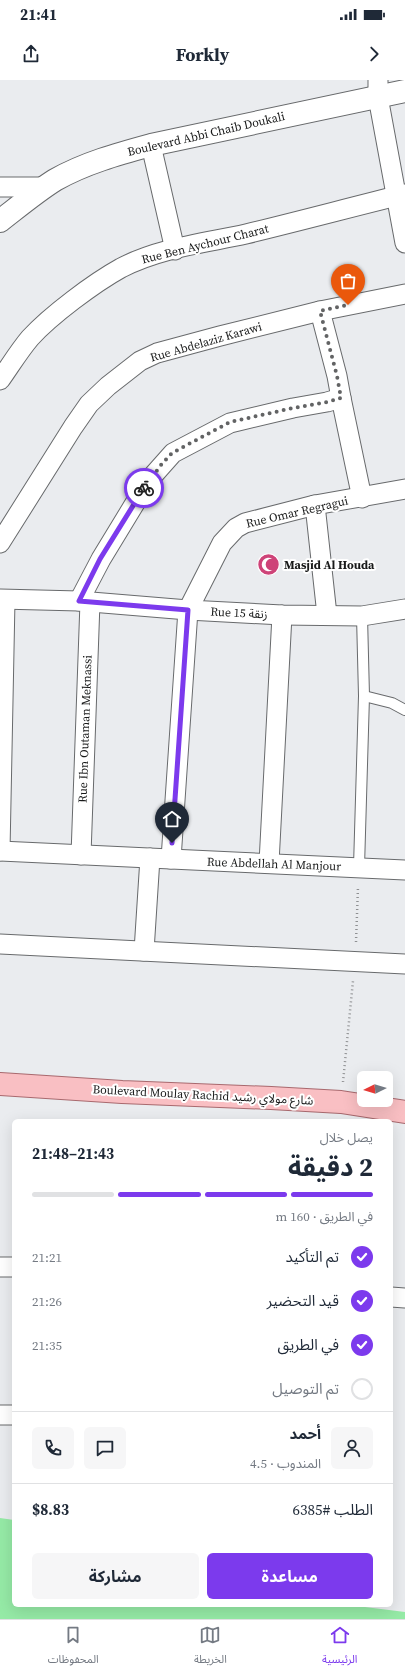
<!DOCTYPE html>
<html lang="ar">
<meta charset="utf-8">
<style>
body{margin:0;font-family:"Source Serif 4","Noto Sans Arabic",serif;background:#f6f6f7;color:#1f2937;direction:rtl;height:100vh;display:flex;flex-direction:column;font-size:15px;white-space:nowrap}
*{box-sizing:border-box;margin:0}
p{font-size:13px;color:#747a83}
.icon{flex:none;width:22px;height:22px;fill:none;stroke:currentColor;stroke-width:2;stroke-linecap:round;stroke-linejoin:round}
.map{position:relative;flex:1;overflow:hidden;direction:ltr}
.sheet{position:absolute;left:12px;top:1039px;width:381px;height:488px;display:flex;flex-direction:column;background:#fff;border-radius:6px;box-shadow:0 4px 16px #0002;direction:rtl}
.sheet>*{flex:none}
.needle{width:26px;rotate:265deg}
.controls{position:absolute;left:357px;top:991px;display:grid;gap:8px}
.controls a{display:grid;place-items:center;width:36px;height:36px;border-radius:6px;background:#fff;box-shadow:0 4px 16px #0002;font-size:20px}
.pin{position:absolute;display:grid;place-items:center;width:34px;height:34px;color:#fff;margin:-41px -17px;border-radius:50% 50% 50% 0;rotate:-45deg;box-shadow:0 0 4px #0007}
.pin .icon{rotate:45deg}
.courier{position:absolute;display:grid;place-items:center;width:40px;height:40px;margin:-20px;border:3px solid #7c3aed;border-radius:50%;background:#fff;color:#222;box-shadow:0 1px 5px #0007}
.summary em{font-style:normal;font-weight:700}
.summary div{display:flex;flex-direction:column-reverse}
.summary{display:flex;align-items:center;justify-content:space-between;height:68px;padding:0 20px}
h1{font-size:26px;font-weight:700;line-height:30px}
.bar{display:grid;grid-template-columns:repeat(4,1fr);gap:6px 4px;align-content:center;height:48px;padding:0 20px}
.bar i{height:5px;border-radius:3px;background:#e0e1e3}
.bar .active{background:#7c3aed}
.bar p{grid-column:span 4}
.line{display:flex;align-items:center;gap:10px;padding:0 20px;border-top:1px solid #e0e1e3}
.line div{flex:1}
.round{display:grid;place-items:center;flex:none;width:42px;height:42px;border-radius:6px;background:#f6f6f7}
ol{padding:0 20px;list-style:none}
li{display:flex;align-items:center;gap:12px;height:44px}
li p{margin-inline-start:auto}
li .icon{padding:4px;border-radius:50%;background:#7c3aed;color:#fff;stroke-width:4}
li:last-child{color:#747a83}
li i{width:22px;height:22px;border:2px solid #e0e1e3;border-radius:50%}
.action{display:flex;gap:8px;margin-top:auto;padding:8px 20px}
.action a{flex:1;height:46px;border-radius:6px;background:#7c3aed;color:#fff;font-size:16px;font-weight:700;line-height:46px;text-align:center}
.action a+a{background:#f6f6f7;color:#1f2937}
.status{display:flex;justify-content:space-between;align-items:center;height:28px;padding:0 20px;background:#fff;direction:ltr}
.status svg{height:11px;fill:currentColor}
header{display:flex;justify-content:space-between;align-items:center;height:52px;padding:0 20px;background:#fff;font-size:18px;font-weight:700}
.dock{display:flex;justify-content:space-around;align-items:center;height:56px;border-top:1px solid #e0e1e3;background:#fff;font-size:11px;color:#747a83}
.dock a{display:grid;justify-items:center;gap:2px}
.dock .active{color:#7c3aed}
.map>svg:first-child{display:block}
.green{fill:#95eaa6}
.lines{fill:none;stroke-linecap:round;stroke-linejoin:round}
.lane-casing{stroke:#686a6c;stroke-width:12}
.street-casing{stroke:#686a6c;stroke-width:21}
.secondary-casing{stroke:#686a6c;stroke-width:24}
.primary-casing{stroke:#a8696e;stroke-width:24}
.path{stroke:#8f9092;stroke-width:2.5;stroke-dasharray:1 3;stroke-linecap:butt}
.lane{stroke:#fff;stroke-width:10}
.street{stroke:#fff;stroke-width:19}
.secondary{stroke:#fff;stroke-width:22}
.primary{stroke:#f9bfc3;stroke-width:22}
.done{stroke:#626364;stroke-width:4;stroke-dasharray:0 7.2}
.route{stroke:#7c3aed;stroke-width:5}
.labels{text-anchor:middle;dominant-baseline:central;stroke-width:4;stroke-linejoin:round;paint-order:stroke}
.street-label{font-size:12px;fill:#181919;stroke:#fff}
.poi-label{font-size:12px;font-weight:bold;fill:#181919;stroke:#fff;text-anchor:start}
</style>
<div class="status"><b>21:41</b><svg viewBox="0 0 49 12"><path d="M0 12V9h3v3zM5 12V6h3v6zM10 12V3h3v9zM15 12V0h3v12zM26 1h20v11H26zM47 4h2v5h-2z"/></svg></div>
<header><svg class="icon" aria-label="forward" viewBox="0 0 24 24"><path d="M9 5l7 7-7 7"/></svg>Forkly<svg class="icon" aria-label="share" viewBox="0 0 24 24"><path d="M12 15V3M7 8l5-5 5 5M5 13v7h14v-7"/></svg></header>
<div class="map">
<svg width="405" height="1539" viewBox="0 0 405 1539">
<rect width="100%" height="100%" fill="#eaecef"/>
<path class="green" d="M0 1438 14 1440V1525H349L405 1532V1539H0Z"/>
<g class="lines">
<defs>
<g id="lane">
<path d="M364 616 392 623 405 630"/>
<path d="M359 787 364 616 362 536"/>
</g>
<g id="street">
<path d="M378 0V17L405 163"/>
<path d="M151 65 175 170"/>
<path d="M0 107H45"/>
<path d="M0 300C10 286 19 271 30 258 51 235 94 203 121 188 159 168 205 163 246 154 300 141 352 127 405 114"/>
<path d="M341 318 362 418"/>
<path d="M315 425 327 535"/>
<path d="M0 463 73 347 89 324 108 306 140 281 157 273 220 256 320 231 405 214"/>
<path d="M0 519 79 521 188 530 282 535 362 536 405 529"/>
<path d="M79 521 101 479 149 400 173 373 230 343 293 328 327 322 341 318 337 296 320 231"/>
<path d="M0 771 405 790"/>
<path d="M0 771 5 520"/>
<path d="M81 775 90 522"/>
<path d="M171 779 188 530 222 463 236 448 245 443 315 425 405 409"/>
<path d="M269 783 282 535"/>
<path d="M0 864 405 884"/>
<path d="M144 871 150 778"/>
<path d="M0 1187H14"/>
<path d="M391 1217 405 1218"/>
<path d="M0 1335H14"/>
</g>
<path id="secondary" d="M0 141C18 127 36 112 55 100 85 83 118 74 151 65L405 11"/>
<path id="primary" d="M0 1004 122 1012 271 1018 341 1022 405 1032"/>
</defs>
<use href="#lane" class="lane-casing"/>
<use href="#street" class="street-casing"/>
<use href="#secondary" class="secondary-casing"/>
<use href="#primary" class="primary-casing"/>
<g class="path">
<path d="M356 862 358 807"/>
<path d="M343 1002 353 901"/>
</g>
<use href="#lane" class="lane"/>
<use href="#street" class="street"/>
<use href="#secondary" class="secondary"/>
<use href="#primary" class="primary"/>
</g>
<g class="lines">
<path class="done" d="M144 408 161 385 172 373 230 342 293 328 327 322 341 318 337 296 320 231 348 225"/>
<path class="route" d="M144 408 100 479 79 521 188 530 172 763"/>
</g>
<defs>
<symbol id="mosque-disc" viewBox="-11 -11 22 22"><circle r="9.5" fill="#ce4378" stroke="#fff"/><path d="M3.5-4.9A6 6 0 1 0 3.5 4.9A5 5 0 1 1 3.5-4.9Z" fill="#fff"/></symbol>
</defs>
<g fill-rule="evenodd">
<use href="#mosque-disc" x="256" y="472" width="25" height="25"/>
</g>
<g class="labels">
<g class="street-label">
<text transform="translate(206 54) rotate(-13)">Boulevard Abbi Chaib Doukali</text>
<text transform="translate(205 164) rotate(-14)">Rue Ben Aychour Charat</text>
<text transform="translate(206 262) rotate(-16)">Rue Abdelaziz Karawi</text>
<text transform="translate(297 432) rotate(-13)">Rue Omar Regragui</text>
<text transform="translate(239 533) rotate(3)">Rue 15 زنقة</text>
<text transform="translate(85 649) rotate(-88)">Rue Ibn Outaman Meknassi</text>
<text transform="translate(274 784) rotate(2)">Rue Abdellah Al Manjour</text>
<text transform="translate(203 1015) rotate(3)">Boulevard Moulay Rachid شارع مولاي رشيد</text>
</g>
<g class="poi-label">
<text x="284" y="485">Masjid Al Houda</text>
</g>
</g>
</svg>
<div class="controls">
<a><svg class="needle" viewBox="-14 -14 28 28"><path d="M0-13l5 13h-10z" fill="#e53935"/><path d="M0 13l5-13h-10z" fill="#747a83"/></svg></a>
</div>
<div class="pin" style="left:348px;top:225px;background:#ea580c"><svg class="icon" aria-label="bag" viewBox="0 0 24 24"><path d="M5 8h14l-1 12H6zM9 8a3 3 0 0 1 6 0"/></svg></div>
<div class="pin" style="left:172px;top:763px;background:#1f2937"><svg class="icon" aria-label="home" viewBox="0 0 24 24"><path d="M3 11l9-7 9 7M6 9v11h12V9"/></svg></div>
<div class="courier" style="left:144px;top:408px"><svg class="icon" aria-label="bike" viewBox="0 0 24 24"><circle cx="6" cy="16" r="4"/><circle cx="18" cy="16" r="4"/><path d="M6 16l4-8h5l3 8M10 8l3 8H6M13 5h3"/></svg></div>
<section class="sheet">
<div class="summary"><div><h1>2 دقيقة</h1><p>يصل خلال</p></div><em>21:43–21:48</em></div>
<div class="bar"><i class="active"></i><i class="active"></i><i class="active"></i><i></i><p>في الطريق · 160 m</p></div>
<ol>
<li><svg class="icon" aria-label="check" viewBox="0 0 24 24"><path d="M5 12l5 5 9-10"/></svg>تم التأكيد<p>21:21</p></li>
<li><svg class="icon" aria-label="check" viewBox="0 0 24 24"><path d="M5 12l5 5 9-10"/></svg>قيد التحضير<p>21:26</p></li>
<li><svg class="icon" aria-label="check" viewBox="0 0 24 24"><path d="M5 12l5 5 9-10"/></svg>في الطريق<p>21:35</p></li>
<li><i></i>تم التوصيل</li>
</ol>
<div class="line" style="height:72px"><a class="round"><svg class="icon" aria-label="person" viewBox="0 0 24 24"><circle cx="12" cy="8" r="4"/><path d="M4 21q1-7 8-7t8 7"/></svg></a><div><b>أحمد</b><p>المندوب · 4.5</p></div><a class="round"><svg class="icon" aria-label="chat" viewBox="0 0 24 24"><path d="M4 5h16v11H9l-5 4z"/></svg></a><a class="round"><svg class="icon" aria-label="phone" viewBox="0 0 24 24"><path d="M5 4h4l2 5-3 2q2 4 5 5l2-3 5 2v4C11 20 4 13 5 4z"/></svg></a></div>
<div class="line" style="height:52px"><div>الطلب #6385</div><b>$8.83</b></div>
<div class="action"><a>مساعدة</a><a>مشاركة</a></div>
</section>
</div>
<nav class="dock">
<a class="active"><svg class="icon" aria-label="home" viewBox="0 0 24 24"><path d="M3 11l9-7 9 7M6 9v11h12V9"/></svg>الرئيسية</a>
<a><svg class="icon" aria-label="map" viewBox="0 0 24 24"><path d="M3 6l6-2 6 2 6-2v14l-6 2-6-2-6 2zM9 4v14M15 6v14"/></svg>الخريطة</a>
<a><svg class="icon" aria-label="saved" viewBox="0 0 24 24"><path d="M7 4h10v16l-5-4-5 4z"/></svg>المحفوظات</a>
</nav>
